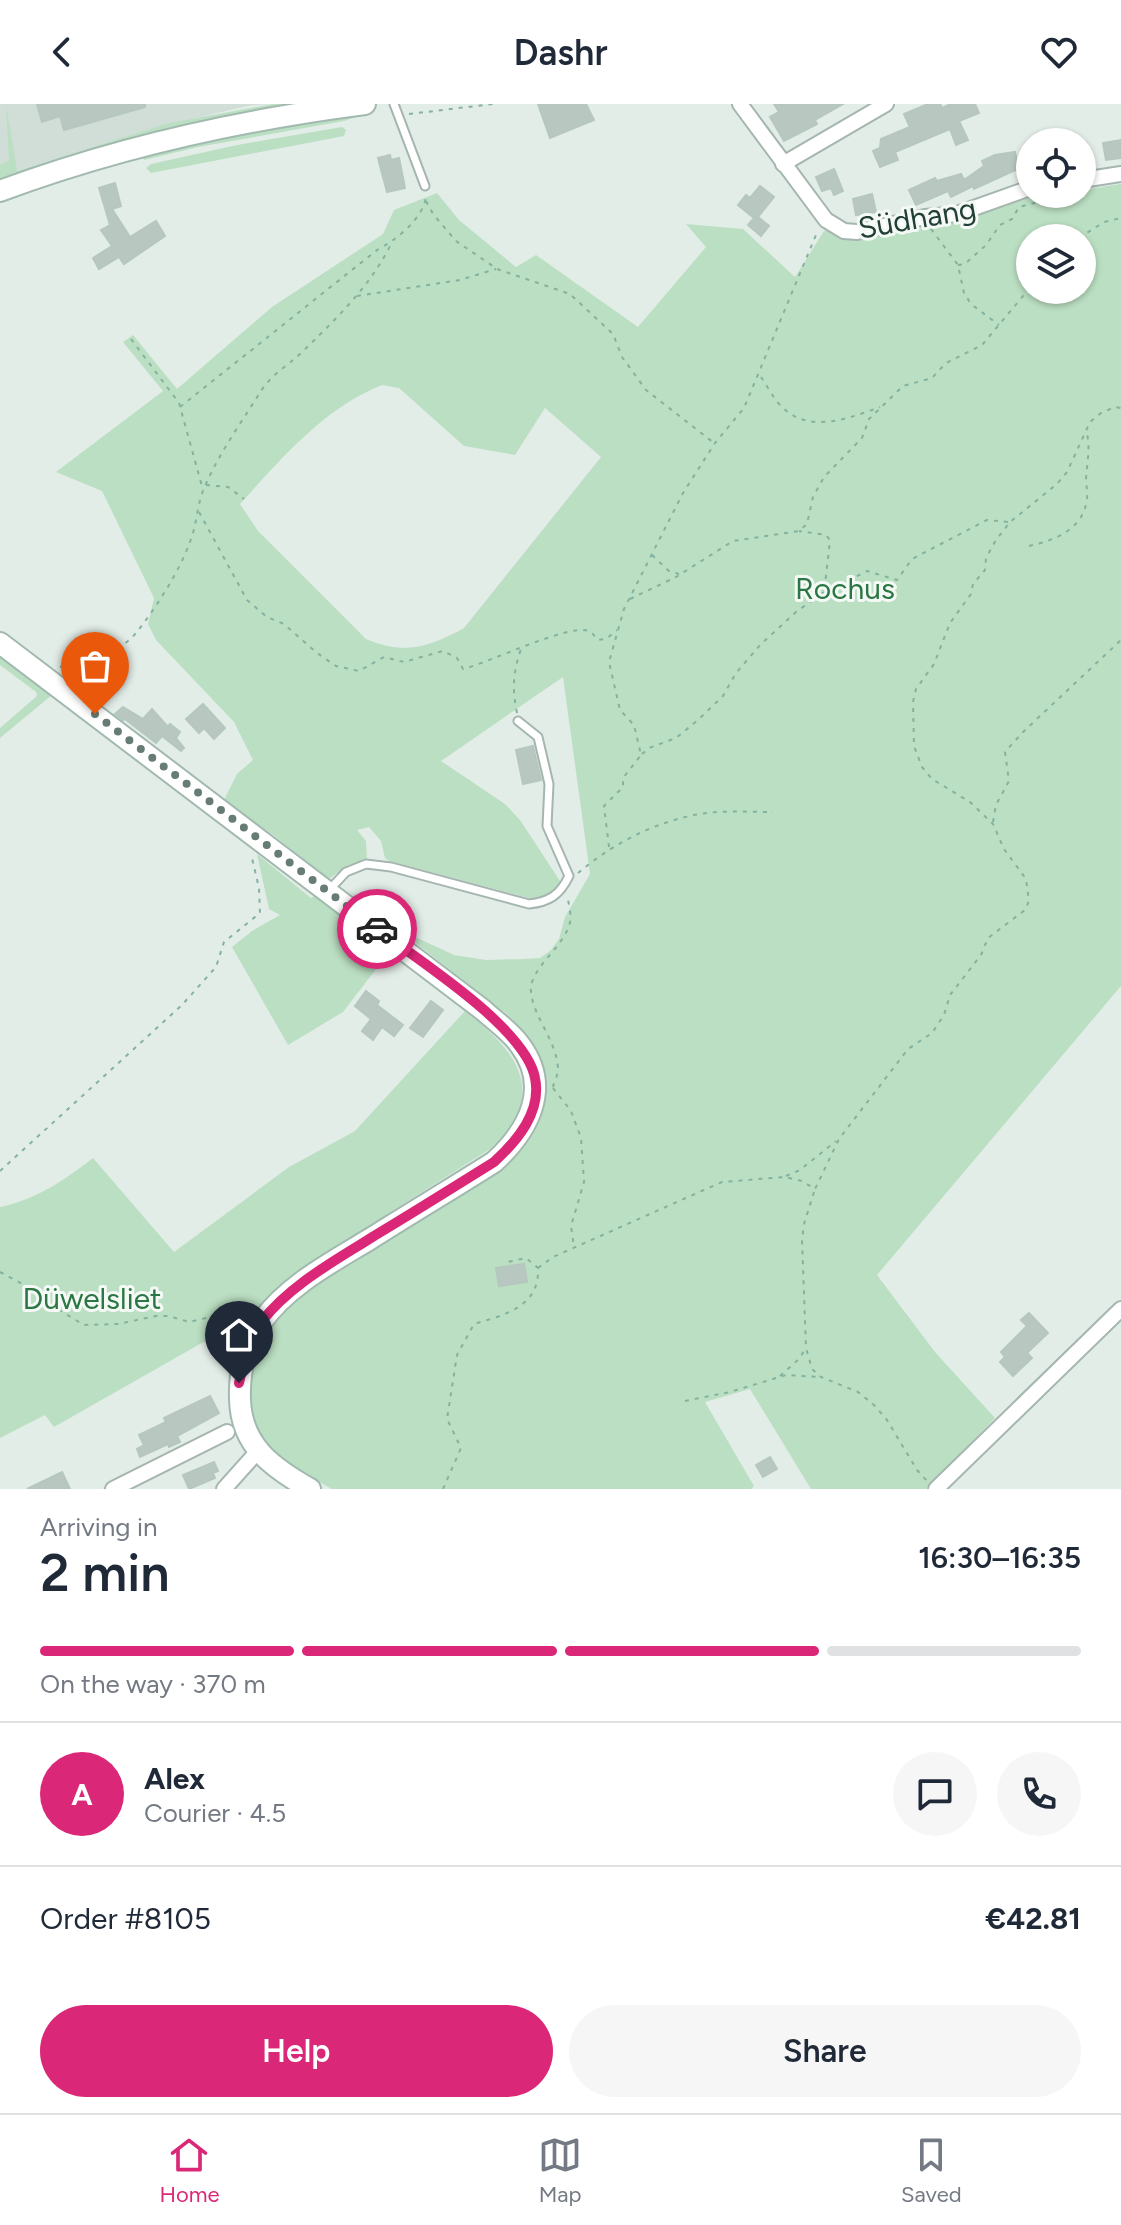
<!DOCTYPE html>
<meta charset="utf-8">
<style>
body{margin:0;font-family:Figtree,sans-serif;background:#f6f6f7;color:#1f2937;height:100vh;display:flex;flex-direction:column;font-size:30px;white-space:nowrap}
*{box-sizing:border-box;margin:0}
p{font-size:26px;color:#747a83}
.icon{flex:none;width:44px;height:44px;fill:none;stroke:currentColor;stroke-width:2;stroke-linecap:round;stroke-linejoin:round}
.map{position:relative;height:1385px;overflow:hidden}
.panel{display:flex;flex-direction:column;background:#fff;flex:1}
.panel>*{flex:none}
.buttons{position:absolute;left:1016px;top:24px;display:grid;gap:16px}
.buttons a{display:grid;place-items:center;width:80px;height:80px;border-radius:50%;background:#fff;box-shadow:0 2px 6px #0004;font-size:40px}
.pin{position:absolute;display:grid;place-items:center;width:68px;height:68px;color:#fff;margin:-82px -34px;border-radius:50% 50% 50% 0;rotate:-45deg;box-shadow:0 0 8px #0007}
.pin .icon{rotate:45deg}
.courier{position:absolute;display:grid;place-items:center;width:80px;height:80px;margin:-40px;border:6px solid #db2777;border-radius:50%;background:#fff;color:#222;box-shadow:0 2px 10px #0007}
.head em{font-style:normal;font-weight:600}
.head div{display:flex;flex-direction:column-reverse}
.head{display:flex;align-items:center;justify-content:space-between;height:136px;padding:0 40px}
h1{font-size:52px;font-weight:600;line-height:60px}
.bar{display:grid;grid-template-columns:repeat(4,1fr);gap:12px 8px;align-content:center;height:96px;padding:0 40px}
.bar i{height:10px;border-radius:6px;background:#e0e1e3}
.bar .active{background:#db2777}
.bar p{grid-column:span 4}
.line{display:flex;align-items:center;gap:20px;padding:0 40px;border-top:2px solid #e0e1e3}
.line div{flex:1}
.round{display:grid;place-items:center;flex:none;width:84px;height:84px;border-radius:42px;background:#f6f6f7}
.cta{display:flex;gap:16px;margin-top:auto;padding:16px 40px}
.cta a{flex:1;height:92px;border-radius:48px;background:#db2777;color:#fff;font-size:32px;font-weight:600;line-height:92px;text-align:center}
.cta a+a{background:#f6f6f7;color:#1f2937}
header{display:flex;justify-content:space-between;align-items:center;height:104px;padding:0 40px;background:#fff;font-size:36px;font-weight:600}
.tab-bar{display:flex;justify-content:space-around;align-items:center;height:112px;border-top:2px solid #e0e1e3;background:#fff;font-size:22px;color:#747a83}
.tab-bar a{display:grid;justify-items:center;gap:4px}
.tab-bar .active{color:#db2777}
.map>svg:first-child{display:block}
.built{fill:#d1ddd7}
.green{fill:#bbdfc2;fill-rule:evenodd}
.building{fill:#b8c8c1;stroke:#b5c7be;stroke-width:2}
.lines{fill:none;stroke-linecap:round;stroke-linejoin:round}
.lane-casing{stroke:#a5b5af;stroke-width:11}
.street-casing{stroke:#a5b5af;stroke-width:18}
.secondary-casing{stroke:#a1b9af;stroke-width:24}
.path{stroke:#83b29f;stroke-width:2;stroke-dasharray:4 6;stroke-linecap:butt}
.lane{stroke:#fff;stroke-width:7}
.street{stroke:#fff;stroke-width:14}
.secondary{stroke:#fff;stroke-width:20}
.done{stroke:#667c74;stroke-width:8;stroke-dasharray:0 14.4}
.route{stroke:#db2777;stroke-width:10}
.labels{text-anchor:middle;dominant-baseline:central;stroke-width:6;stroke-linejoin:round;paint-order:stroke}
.street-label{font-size:30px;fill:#223f35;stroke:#f4f9f6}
.park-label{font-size:30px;fill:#2b7743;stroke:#f4f9f6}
</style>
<header><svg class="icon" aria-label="back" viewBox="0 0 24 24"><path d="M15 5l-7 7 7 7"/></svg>Dashr<svg class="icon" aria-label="heart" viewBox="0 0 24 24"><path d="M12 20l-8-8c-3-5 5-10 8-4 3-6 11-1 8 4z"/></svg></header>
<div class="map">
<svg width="1121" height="1385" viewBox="0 0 1121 1385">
<rect width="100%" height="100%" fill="#e3ede8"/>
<path class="built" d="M0 0H271L252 1 165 21 0 72Z"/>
<g class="green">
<path d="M6 0 17 67 169 19 273 0H324L0 81V61L9 56Z"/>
<path d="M353 10V14L344 17 198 43 144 56 142 47Z"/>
<path d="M342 23 346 26 344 32 151 69 146 64 151 60 237 41Z"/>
<path d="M1121 80V882L877 1171 935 1248 995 1314 926 1385H811L750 1285 705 1298 754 1382 751 1385H332C311 1373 288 1362 271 1345 241 1312 245 1254 272 1221 297 1191 331 1172 364 1151 409 1123 454 1096 499 1068 558 1020 560 965 508 911L344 783 413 832 454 851 486 856 524 855 540 854 551 846 559 835 565 813 590 770 563 573 441 657 505 700 520 716 560 777C555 790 542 795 529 794L389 757 385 754 381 737 369 723 357 726 366 737 367 756 348 761 329 775 272 730 223 698 237 670 253 656 234 618 156 536 148 520 154 494 102 387 56 368 163 287 123 238 133 231 177 285 272 203 383 130 394 106 437 89 459 116 516 163 536 151 638 223 706 143 686 120 743 125 795 173 824 127 1056 90H1082V86ZM1030 134H1082V186H1030ZM382 281 399 284 464 342 515 351 545 304 601 353 464 524C428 544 404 551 366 535L258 427 240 400C282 354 324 304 382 281Z"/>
<path d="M0 552 52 591 0 634V624L37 592 36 588 0 561Z"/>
<path d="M257 750 311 794 315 792 390 847 343 908 288 941 232 843 252 827 280 811 269 805Z"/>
<path d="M465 907C519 949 549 989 490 1045L395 1105 237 1219 54 1323 45 1311 0 1334V1103C37 1095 63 1077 93 1054L174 1148 289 1063 355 1027Z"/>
</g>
<g class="building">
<path d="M37 0H145V3L64 26 60 12 42 18Z"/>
<path d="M538 0H586L594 16 550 34Z"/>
<path d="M774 0H843L815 16 817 20 784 37 770 13 779 8Z"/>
<path d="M928 0H940L942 4 951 0H975L979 9 959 17 968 36 956 41 950 25 895 48 898 56 880 63 873 47 880 44 881 35 910 23 904 10Z"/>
<path d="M1121 36V54L1106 56 1103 39Z"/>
<path d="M1015 48 1018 65 974 85 973 82 951 93 948 87 916 101 909 86 935 74 937 77 961 70 964 76 984 62 982 57 995 51Z"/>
<path d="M390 51 391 56 399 54 405 84 387 88 378 54Z"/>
<path d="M834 65 843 87 834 91 831 84 822 87 816 73Z"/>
<path d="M115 79 121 102 112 105 130 133 156 117 165 132 124 160 119 153 99 165 93 154 112 142 101 126 110 121 99 84Z"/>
<path d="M760 82 774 93 758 113 769 122 761 132 748 121 754 114 738 101 746 91 750 94Z"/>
<path d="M872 90 876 108 856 111 853 95Z"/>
<path d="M95 567 106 576 111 570 120 578 105 598 84 582Z"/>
<path d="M203 600 225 624 214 635 204 624 199 629 186 615Z"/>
<path d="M123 603 143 615 152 605 168 623 170 620 180 628 176 634 184 644 181 647 162 632 156 639 125 615 123 616 115 610Z"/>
<path d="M533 642 541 676 523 680 516 646Z"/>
<path d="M366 887 379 897 377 901 403 921 394 932 382 923 373 936 362 927 371 915 355 902Z"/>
<path d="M431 897 443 906 423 933 410 924Z"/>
<path d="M524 1160 527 1178 499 1182 496 1164Z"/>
<path d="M1029 1209 1048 1229 1027 1249 1032 1254 1013 1272 1000 1258 1005 1253 1001 1248 1027 1222 1021 1216Z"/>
<path d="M210 1292 219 1309 177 1332 180 1338 169 1343 168 1340 140 1353 137 1345 144 1341 139 1331 166 1318 164 1314Z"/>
<path d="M770 1353 777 1365 763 1373 756 1361Z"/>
<path d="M214 1358 218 1367 213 1369 215 1374 189 1385 183 1371Z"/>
<path d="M62 1368 70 1385H27Z"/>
</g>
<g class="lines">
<defs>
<g id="lane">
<path d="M394 0 425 82"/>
<path d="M329 786 346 768 366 760 391 763 529 800C549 798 560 791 569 772L547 722 549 680 538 633 518 617"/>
</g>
<g id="street">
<path d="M740 0 826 116 844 127 857 128 925 113 957 110 1030 84"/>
<path d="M783 60 886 0"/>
<path d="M1082 76 1121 70"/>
<path d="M113 1385 227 1328"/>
<path d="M224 1385 258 1347"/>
<path d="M936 1385 1121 1205"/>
</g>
<g id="secondary">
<path d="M0 87C118 43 240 16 365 0"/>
<path d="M0 539 483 906C495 917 511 928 520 941 552 984 528 1027 494 1058 453 1084 411 1109 370 1135 332 1158 286 1182 260 1220 245 1241 239 1269 240 1295 241 1342 273 1364 310 1385"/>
</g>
</defs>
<use href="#lane" class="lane-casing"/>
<use href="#street" class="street-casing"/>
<use href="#secondary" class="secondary-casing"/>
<g class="path">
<path d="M409 10 493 0"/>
<path d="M426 97 433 110 456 137 497 165 570 190 613 230 622 253 646 286 714 339"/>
<path d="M931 125 958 161 964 189 971 200 999 221"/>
<path d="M1079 134 1104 118 1121 114"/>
<path d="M958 161 965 160 986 141 1000 121 1012 115 1019 103 1042 97 1050 90"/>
<path d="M357 192 460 176 496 165"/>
<path d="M131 235 179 299 203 386"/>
<path d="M761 273C768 283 774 296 783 304 810 330 850 314 880 303"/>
<path d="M180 303 377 146C396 136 423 115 426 93"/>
<path d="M206 381 228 383 244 395"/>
<path d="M199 408 247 496 267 513 284 520 317 549 336 562 359 567 384 553 404 558 443 547 457 554 463 565C488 559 570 519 589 527 593 529 595 533 598 536L606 535 617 526"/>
<path d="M1029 442C1056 436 1084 425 1087 394 1088 388 1086 382 1086 375 1087 358 1091 343 1086 326"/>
<path d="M652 451 669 467 679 470"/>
<path d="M821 490 867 467 897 476 912 455 987 416 1009 418"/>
<path d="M630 495 676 473 733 437 799 427 807 420 813 393 824 373 862 334 869 315 903 282 932 274 946 259 982 241 1029 185 1030 172"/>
<path d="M60 563C85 554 118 551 136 529 156 504 181 465 191 435 197 419 197 402 203 387 217 352 241 319 261 287 271 271 286 263 300 250 335 216 371 182 392 138"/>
<path d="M517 609C512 585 513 568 521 545"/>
<path d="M642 650 649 644 676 634 698 616 723 592 736 569 761 540 796 508 820 491 825 481 830 436 826 431 799 427"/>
<path d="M993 718 996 701 1009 677 1005 648 1023 628 1121 536"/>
<path d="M609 743 604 702 623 683V674L641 651 634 621 620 606 609 558 624 505 683 389 715 339 744 304 818 126"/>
<path d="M578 769C617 736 666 712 717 708 736 707 755 708 773 708"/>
<path d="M553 983C554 978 558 971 558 965 557 937 534 915 531 888 528 865 565 843 570 818 572 810 568 801 568 793"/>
<path d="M553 984 571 1007 581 1034 584 1078 571 1122 574 1143"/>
<path d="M0 1067 182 901 216 863 224 838 260 809 259 784 251 750"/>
<path d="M786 1072 800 1066 836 1037"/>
<path d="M814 1088 804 1120 802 1136 806 1244 812 1265 821 1273 858 1288 874 1301 887 1316 917 1366 927 1377"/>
<path d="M538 1164 553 1153 722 1078 785 1073 802 1077 815 1085 839 1035 908 945 932 929 944 911 950 891 981 851 988 834 1025 806 1029 797 1026 775 1004 745 993 720 970 698 932 675 922 663 914 642 913 598 916 585 934 560 950 519 971 490 973 480 985 466 986 454 996 436 1010 418 1057 380 1067 368 1090 318 1101 309 1115 303 1121 304"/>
<path d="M0 1168 30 1184 46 1198 84 1221 118 1220 156 1212H169L189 1218 228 1209 239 1220"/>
<path d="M780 1272 800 1254 805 1245"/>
<path d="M685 1297 730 1288 786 1271 820 1273"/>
<path d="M443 1385 461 1344 447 1315 457 1251 474 1220C504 1211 540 1203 538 1164L526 1154 503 1159"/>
</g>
<use href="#lane" class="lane"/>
<use href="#street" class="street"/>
<use href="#secondary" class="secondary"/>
</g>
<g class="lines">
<path class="done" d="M95 610 377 825"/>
<path class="route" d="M239 1279C244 1257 247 1235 262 1217 291 1180 335 1157 374 1132 414 1108 454 1083 494 1058 517 1037 542 1008 535 974 526 924 418 856 377 825"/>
</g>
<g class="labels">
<g class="street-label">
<text transform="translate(917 114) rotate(-10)">Südhang</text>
</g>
<g class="park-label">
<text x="845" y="484">Rochus</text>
<text x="92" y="1194">Düwelsliet</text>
</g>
</g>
</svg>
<div class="buttons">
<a><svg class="icon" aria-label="locate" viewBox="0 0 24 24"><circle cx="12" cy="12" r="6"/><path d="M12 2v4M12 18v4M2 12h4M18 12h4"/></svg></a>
<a><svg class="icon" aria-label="layers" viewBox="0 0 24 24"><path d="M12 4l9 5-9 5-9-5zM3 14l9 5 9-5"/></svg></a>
</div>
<div class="pin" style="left:95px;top:610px;background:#ea580c"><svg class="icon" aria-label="bag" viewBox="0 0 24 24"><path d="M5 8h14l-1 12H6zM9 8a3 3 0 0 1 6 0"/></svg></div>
<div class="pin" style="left:239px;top:1279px;background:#1f2937"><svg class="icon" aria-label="home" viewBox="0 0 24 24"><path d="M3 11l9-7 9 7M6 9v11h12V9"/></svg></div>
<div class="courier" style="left:377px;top:825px"><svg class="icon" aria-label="car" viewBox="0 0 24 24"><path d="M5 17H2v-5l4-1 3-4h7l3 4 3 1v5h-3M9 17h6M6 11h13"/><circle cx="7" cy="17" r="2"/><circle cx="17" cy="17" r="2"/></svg></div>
</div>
<section class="panel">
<div class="head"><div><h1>2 min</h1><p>Arriving in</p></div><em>16:30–16:35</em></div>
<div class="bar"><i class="active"></i><i class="active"></i><i class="active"></i><i></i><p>On the way · 370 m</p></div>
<div class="line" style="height:144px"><b class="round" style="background:#db2777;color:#fff">A</b><div><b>Alex</b><p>Courier · 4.5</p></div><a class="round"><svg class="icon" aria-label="chat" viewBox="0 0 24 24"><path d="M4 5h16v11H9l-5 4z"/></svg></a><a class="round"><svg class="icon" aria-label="phone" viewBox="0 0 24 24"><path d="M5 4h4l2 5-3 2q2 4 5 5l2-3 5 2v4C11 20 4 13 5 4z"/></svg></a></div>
<div class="line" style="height:104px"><div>Order #8105</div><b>€42.81</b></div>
<div class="cta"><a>Help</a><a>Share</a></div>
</section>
<nav class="tab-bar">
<a class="active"><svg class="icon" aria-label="home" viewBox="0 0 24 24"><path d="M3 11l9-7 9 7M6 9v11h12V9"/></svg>Home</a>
<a><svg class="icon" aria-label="map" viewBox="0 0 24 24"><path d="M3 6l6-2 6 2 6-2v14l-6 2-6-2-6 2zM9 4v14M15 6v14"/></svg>Map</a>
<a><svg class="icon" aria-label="saved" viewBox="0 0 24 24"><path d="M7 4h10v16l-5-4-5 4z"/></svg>Saved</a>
</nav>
